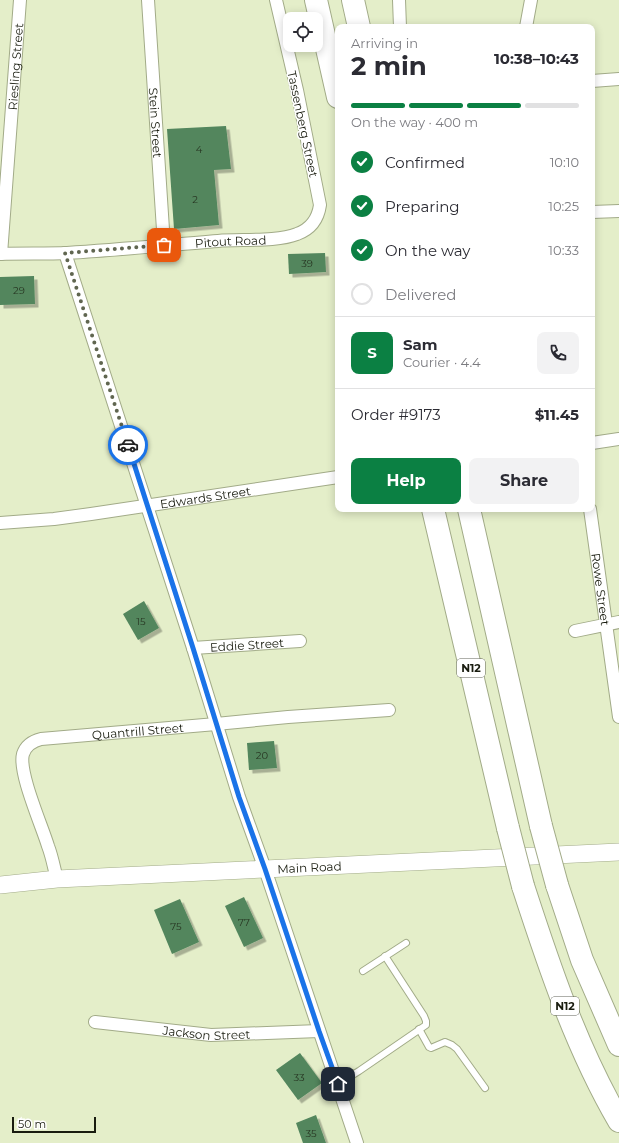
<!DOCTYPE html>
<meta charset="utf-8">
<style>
body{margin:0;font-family:Montserrat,sans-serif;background:#f2f2f3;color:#2b2b33;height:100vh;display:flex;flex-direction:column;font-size:15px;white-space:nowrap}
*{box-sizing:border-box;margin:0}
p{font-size:13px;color:#7c7c81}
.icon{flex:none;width:22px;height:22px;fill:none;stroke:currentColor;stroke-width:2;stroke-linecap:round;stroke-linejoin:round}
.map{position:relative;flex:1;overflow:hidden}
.side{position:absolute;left:335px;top:24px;width:260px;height:488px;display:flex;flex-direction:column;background:#fff;border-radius:8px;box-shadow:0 2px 10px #0003}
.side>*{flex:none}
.tools{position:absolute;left:283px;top:12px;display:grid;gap:8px}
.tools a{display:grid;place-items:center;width:40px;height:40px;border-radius:8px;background:#fff;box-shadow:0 2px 10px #0003;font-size:20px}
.scale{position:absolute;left:12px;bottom:10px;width:84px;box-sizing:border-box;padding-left:4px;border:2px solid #191c0f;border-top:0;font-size:11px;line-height:14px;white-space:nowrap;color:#191c0f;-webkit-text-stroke:3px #fff;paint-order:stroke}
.pin{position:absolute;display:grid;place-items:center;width:34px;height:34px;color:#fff;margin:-17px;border-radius:8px;box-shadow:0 2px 6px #0006}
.courier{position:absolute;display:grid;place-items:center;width:40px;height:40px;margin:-20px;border:3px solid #1a73e8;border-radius:50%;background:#fff;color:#222;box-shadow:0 1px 5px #0007}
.summary em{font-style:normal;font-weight:700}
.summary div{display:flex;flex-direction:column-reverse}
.summary{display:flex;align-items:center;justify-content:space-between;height:68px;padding:0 16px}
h1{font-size:26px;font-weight:700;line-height:30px}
.bar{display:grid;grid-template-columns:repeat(4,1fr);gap:6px 4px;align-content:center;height:48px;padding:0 16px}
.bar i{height:5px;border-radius:3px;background:#e1e1e2}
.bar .selected{background:#0b8043}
.bar p{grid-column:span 4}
.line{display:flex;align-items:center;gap:10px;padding:0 16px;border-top:1px solid #e1e1e2}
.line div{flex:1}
.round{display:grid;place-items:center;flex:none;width:42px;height:42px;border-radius:8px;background:#f2f2f3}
ol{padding:0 16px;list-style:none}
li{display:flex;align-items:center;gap:12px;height:44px}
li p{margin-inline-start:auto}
li .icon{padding:4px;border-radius:50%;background:#0b8043;color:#fff;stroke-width:4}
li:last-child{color:#7c7c81}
li i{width:22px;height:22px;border:2px solid #e1e1e2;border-radius:50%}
.cta{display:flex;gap:8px;margin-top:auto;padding:8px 16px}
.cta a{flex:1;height:46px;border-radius:8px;background:#0b8043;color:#fff;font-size:16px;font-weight:700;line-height:46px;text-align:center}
.cta a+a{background:#f2f2f3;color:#2b2b33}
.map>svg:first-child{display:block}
.building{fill:#52865d;filter:url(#shadow)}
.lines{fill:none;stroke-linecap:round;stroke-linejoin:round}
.lane-casing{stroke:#a2ab88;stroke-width:8}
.street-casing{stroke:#a2ab88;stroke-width:14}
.secondary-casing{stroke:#a2ab88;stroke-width:18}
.highway-casing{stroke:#a2ab88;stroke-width:24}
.lane{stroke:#fff;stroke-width:6}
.street{stroke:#fff;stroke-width:12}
.secondary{stroke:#fff;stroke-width:17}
.highway{stroke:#fff;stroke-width:22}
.highway-bridge-casing{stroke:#a2ab88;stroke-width:24;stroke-linecap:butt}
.highway-bridge{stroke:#fff;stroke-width:22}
.done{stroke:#606650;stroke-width:4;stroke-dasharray:0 7.2}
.route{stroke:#1a73e8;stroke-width:5}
.labels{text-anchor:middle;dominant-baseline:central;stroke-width:3;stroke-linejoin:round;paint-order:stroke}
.number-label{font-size:10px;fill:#273622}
.shield{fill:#fff;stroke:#5e6057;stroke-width:1}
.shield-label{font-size:11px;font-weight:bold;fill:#191c0f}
.street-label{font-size:12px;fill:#191c0f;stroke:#fff}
</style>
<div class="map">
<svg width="619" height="1143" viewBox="0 0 619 1143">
<defs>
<filter id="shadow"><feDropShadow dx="3.5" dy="3.5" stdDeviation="0" flood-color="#0004"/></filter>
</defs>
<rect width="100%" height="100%" fill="#e4eec9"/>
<g class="building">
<path d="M226 126 231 169 214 170 219 225 174 229 167 129Z"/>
<path d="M325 253 326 272 289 274 288 254Z"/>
<path d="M34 276 35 304 0 305V277Z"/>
<path d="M144 601 159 628 138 640 123 614Z"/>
<path d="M274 741 277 768 249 770 247 743Z"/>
<path d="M244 897 263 938 244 947 225 906Z"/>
<path d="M180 899 199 942 172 954 154 910Z"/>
<path d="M300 1053 322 1083 298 1100 276 1070Z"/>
<path d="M316 1115 326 1143H303L296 1123Z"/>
</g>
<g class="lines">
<defs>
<g id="lane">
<path d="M363 971 406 943"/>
<path d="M419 1029 429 1047 431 1048 445 1042 452 1045 457 1049 485 1088"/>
<path d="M338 1084 359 1071 426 1025V1021L424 1016 385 956"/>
</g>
<g id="street">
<path id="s1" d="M148 0 164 245"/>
<path d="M399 0 400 27"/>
<path d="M526 27 531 0"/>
<path d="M592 81 619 79"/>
<path d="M592 212 619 211"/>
<path d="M65 253 193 648 239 797 265 869 357 1143"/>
<path id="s2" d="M0 254C22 253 45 254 67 253 117 250 168 245 218 241 241 239 277 242 297 234 311 229 318 219 320 205L297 90 276 0"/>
<path id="s3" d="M1 254 20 0"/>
<path d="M592 443 619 439"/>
<path id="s4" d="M590 509 619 717"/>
<path id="s5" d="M0 523 54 519 91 514 338 477"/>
<path d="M575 631 619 622"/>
<path id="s6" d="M193 648 300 641"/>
<path id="s7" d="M57 879C54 868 52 856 48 846 42 826 18 772 23 754 26 745 33 741 41 739L216 724 288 717 389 710"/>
<path id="s8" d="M95 1022 211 1035 319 1031"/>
</g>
<g id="secondary">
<path id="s9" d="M0 885 57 879 619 852"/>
</g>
<g id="highway">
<path d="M316 0 338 97"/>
<path d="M353 0 359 27"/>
<path d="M433 509 508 828"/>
<path d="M469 509 541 826"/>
<path d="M557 885 582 960 619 1045"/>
<path d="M523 886C549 966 576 1047 619 1121"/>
</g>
</defs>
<use href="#lane" class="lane-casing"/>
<use href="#street" class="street-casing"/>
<use href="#secondary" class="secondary-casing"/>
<use href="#highway" class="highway-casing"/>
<use href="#lane" class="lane"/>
<use href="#street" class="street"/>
<use href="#secondary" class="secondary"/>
<use href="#highway" class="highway"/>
<defs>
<g id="highway-bridge">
<path d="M541 826 557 885"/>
<path d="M508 828 523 886"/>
</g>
</defs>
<use href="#highway-bridge" class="highway-bridge-casing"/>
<use href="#highway-bridge" class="highway-bridge"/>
</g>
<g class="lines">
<path class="done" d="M128 445 65 253 164 245"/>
<path class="route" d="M128 445 193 648 239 797 265 869 319 1031 338 1084"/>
</g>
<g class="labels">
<g class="number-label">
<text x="199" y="149">4</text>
<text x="195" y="199">2</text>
<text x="307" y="263">39</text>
<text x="19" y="290">29</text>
<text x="141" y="621">15</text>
<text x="262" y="755">20</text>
<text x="244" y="922">77</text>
<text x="176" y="926">75</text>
<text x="299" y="1077">33</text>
<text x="311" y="1133">35</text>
</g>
<g class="shield">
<rect x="457" y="659" width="28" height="18" rx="3"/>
<rect x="551" y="997" width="28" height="18" rx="3"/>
</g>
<g class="shield-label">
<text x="471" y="668">N12</text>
<text x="565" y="1006">N12</text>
</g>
<g class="street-label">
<text stroke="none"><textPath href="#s3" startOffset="188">Riesling Street</textPath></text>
<text stroke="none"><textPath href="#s1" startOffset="123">Stein Street</textPath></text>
<text transform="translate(303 124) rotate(78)">Tassenberg Street</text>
<text stroke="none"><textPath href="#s2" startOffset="231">Pitout Road</textPath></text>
<text stroke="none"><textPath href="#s5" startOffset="207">Edwards Street</textPath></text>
<text stroke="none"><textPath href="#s4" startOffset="81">Rowe Street</textPath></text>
<text stroke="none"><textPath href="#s6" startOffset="54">Eddie Street</textPath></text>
<text stroke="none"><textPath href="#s7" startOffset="252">Quantrill Street</textPath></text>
<text stroke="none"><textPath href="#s9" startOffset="310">Main Road</textPath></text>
<text stroke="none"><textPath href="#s8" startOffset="112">Jackson Street</textPath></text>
</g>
</g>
</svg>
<div class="tools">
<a><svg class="icon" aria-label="locate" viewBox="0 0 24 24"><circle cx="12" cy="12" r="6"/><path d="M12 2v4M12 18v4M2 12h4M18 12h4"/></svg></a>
</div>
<div class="scale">50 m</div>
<div class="pin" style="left:164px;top:245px;background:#ea580c"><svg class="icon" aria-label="bag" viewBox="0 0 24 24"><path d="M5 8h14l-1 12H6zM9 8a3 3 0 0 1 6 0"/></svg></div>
<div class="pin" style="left:338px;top:1084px;background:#1f2937"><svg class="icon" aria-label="home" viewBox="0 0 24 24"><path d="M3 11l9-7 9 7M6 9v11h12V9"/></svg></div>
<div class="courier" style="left:128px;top:445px"><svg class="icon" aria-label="car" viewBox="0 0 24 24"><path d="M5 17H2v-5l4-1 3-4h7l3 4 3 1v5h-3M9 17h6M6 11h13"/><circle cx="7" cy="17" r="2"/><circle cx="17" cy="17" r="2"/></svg></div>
<section class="side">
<div class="summary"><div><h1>2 min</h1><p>Arriving in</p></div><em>10:38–10:43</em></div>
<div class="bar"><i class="selected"></i><i class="selected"></i><i class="selected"></i><i></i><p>On the way · 400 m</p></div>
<ol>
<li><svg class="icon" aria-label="check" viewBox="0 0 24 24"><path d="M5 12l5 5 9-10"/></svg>Confirmed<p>10:10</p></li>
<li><svg class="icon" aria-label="check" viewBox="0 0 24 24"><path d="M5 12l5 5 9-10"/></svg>Preparing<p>10:25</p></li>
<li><svg class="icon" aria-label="check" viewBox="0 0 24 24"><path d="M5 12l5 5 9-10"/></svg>On the way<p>10:33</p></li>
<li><i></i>Delivered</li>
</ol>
<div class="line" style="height:72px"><b class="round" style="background:#0b8043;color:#fff">S</b><div><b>Sam</b><p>Courier · 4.4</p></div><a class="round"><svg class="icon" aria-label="phone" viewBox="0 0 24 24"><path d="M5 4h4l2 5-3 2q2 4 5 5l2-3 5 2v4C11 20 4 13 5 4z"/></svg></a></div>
<div class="line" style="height:52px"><div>Order #9173</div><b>$11.45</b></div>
<div class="cta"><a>Help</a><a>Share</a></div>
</section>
</div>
